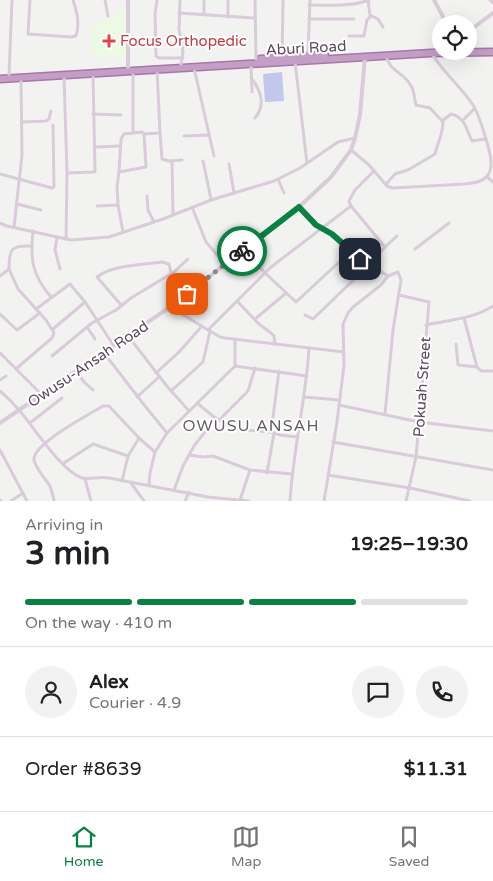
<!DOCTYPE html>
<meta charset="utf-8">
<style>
body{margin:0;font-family:"Varela Round",sans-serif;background:#f2f2f2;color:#202124;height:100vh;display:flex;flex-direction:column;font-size:19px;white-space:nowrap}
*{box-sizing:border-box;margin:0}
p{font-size:16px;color:#757577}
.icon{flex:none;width:28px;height:28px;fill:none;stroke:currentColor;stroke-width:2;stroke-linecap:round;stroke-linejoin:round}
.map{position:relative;height:501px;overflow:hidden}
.side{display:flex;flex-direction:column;background:#fff;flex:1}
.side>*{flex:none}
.controls{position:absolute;left:432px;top:15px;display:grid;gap:10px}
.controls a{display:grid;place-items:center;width:45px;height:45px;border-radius:50%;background:#fff;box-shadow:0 5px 20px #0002;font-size:25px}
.pin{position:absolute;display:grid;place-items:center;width:42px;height:42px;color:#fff;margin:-21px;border-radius:10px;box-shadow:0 2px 8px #0006}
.courier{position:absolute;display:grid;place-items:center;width:50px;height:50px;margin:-25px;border:4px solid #0b8043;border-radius:50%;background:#fff;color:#222;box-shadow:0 1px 6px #0007}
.headline em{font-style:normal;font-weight:700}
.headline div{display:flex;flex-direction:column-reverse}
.headline{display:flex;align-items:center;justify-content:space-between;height:85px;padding:0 25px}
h1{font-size:32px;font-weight:700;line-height:38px}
.bar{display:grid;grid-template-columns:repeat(4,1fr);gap:8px 5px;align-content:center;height:60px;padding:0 25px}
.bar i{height:6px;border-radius:4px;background:#e0e0e0}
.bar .on{background:#0b8043}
.bar p{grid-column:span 4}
.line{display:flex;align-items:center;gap:12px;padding:0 25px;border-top:1px solid #e0e0e0}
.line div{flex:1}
.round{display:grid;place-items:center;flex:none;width:52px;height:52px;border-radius:26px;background:#f2f2f2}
.dock{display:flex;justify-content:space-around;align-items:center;height:70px;border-top:1px solid #e0e0e0;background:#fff;font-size:14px;color:#757577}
.dock a{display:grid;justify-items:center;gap:2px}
.dock .on{color:#0b8043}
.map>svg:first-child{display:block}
.medical{fill:#edfae3}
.green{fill:#c2c7ee}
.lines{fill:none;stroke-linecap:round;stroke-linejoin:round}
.trunk-casing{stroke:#a876a7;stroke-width:9}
.minor{stroke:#d9cbd9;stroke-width:3}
.tertiary{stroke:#d9cbd9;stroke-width:4}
.trunk{stroke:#c49ec5;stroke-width:6}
.done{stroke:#918491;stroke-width:5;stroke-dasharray:0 9}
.route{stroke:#0b8043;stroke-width:6}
.health-dot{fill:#e0444e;stroke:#fff;stroke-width:2}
.labels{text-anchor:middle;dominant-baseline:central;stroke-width:4;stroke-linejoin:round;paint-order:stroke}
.health-label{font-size:15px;fill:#be3a42;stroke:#fff;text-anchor:start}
.street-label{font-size:15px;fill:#5d495d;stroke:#fff}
.neighbourhood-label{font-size:16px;letter-spacing:1px;fill:#655d65;stroke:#fff}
</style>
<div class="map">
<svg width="493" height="501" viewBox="0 0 493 501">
<rect width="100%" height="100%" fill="#f2f3f1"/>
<path class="medical" d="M127 9 126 55 122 58 92 56V26Z"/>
<path class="green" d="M282 72 284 101 265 102 263 74Z"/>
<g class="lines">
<defs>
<g id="trunk">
<path d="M260 59 325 55"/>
<path d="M0 79 431 53 493 52"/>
</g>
</defs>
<use href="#trunk" class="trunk-casing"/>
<g class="minor">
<path d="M30 0 28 34 71 37 76 36C80 24 77 12 73 0"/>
<path d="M105 0 108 16"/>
<path d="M157 0 155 14 156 56 159 58H183"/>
<path d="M180 0 179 29 183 51 181 65"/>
<path d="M228 0V17"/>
<path d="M255 0 256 59"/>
<path d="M368 0 370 15 378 19 383 27"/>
<path d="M490 0 493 3"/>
<path d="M309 5C330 5 350 7 369 0"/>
<path d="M179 13 254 18"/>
<path d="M204 15V0"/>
<path d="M309 19H354"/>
<path d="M349 36H364L367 20 371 16"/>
<path d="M182 43 197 41"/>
<path d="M308 55 310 0"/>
<path d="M386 56C390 72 404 72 411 86 415 92 414 99 416 105L430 108 442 121 451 114C465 117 466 129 472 141L485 139"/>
<path d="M282 59 283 0"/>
<path d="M295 62 307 163"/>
<path d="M251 64 252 92"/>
<path d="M194 68 214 156"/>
<path d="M9 75 12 0"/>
<path d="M64 76 67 173 66 239"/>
<path d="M251 78C261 90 266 105 255 118"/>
<path d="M93 114 121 115"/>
<path d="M463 120 475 108"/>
<path d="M22 122 46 121 49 119 51 111"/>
<path d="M160 133 162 159 169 161 182 160"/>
<path d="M144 134 160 133 157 69"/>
<path d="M184 136 209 135"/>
<path d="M95 147 120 146"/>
<path d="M351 150 369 165 387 186 392 188 465 184C472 183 481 183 486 177 490 174 491 168 491 163 491 152 479 114 473 105 461 87 444 73 432 54"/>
<path d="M172 161 173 215"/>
<path d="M203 161 211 199"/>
<path d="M229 164 234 193"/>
<path d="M119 172 146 167 144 134 142 132 133 133"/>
<path d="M67 173 95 172 93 74"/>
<path d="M0 174 52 188 54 187 53 125"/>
<path d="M487 177 493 182"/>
<path d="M278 179 284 193"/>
<path d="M386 184 395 174 408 170 435 154C438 141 443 135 443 121"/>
<path d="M147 196 148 210 154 222"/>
<path d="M17 204 41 210"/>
<path d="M97 206 118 205"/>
<path d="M192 207 206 242 225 264"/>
<path d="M299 207 315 225 332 234 360 259 388 276"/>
<path d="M0 223 7 226 71 240 109 237 163 219 211 200 274 181 300 168 338 142 355 138"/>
<path d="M14 227 22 155 21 78"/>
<path d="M33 231C30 259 32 275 51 297"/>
<path d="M123 232 118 205 117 187 119 172 121 139 124 134 133 133V72"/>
<path d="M57 237 55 250 60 269"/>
<path d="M385 247 397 236"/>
<path d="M244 249 265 273 296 302 350 252"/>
<path d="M415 249 449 223"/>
<path d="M9 269 18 289 46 320 54 333 52 338 17 368"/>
<path d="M0 276 9 269C9 249 11 245 31 246"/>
<path d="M399 295 429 302 416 457 406 501"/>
<path d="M237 301 259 324 271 333 274 336 275 344"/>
<path d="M122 306 97 277C111 265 143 265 162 262L169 264 171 273"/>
<path d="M170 307 220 337 225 338 344 352"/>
<path d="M36 309 70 284 85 302 114 346"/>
<path d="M0 314 17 330 40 313"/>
<path d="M305 315 313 319 369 265 385 247 351 206 349 201 355 190 374 171"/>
<path d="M464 318 477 367 481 371H493"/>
<path d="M255 319 285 294"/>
<path d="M426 325C449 320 473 319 493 306"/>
<path d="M87 327 95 339"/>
<path d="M53 329 85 302"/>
<path d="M208 330 271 267 351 206"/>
<path d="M129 337 166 385 189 411"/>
<path d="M456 344 458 365 477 367"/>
<path d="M0 353 42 395"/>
<path d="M104 353 145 406 167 433"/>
<path d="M52 356 92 323 116 310 131 298 174 272 188 259"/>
<path d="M235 366 307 376"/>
<path d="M76 371 84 382 93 390"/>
<path d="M279 371 271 432 280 435 298 437"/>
<path d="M156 373 179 352 202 326"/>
<path d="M0 380 6 376"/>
<path d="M0 391C7 397 13 403 19 410 34 427 61 471 82 478 90 480 100 476 109 478L208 497 249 501"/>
<path d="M171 391 203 362 210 331"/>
<path d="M137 397 159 377"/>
<path d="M304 397 339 400"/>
<path d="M197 403 214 417 234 429 271 432"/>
<path d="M339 405 419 422 493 431"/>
<path d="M219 420 248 391 255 368"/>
<path d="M30 423 62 398"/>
<path d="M333 442 493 470"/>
<path d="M0 450 27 501"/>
<path d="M189 455 203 457 213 456 250 470 292 474"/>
<path d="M64 463 93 444 128 456"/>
<path d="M267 473 274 433"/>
<path d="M328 475 410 488 470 501"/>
<path d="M85 479 91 501"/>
<path d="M122 481 128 456 139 438"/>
<path d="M131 483 144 501"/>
<path d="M149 485 150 473 155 452 167 433 235 366V340"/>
<path d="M174 490 183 466 194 446 216 418"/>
<path d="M0 500 1 501"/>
<path d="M240 500 250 470"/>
<path d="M11 501 23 493"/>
<path d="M54 501C53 496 52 491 50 486 46 480 34 466 34 459 34 443 90 414 103 406H109L139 438 155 452"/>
<path d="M185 501 189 492"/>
<path d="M290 501C293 450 306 399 309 348"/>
<path d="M324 501 337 422 344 365 343 324 348 313 353 307 381 285 388 276 398 272 401 280 393 330 385 414"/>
</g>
<g class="tertiary">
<path d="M434 0 447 24"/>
<path d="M469 31 493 13"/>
<path d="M128 68V0"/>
<path d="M0 423 170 307 299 207 331 177 351 150 355 138 360 115 365 57"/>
</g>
<use href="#trunk" class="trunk"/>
</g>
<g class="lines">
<path class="done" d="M187 294 242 251"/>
<path class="route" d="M242 251 299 207 316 225 332 234 360 259"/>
</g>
<path class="health-dot" d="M106.5 33.5h5v5h5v5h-5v5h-5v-5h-5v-5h5z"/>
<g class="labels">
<g class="health-label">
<text x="120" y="41">Focus Orthopedic</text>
</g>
<g class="street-label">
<text transform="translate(306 48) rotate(-3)">Aburi Road</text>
<text transform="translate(88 364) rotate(-34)">Owusu-Ansah Road</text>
<text transform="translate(422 387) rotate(-86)">Pokuah Street</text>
</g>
<g class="neighbourhood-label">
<text x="251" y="426">OWUSU ANSAH</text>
</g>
</g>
</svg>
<div class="controls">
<a><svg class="icon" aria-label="locate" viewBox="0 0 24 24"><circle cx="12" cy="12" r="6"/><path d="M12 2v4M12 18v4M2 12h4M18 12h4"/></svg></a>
</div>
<div class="pin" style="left:187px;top:294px;background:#ea580c"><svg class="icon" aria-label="bag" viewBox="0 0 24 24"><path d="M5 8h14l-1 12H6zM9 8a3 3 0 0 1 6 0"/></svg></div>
<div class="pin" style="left:360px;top:259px;background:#1f2937"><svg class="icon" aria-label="home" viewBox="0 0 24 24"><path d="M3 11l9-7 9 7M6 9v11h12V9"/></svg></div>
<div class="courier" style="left:242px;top:251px"><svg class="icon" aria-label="bike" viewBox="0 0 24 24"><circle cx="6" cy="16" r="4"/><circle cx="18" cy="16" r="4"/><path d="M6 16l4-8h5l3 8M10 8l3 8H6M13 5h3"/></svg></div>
</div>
<section class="side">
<div class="headline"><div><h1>3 min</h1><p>Arriving in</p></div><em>19:25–19:30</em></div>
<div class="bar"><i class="on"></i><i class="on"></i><i class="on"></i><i></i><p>On the way · 410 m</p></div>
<div class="line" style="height:90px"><a class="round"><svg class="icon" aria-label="person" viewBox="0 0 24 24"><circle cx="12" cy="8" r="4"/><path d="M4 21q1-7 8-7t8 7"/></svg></a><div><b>Alex</b><p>Courier · 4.9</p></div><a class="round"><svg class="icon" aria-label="chat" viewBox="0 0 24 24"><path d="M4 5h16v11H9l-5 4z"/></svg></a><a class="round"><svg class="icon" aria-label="phone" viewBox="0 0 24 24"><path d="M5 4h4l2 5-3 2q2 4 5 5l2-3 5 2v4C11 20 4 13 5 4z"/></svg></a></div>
<div class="line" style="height:65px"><div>Order #8639</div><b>$11.31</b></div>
</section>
<nav class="dock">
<a class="on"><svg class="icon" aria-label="home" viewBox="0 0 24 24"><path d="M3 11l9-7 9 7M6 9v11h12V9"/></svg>Home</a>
<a><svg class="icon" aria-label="map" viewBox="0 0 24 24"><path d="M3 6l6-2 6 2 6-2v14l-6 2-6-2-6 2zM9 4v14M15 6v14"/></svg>Map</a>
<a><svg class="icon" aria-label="saved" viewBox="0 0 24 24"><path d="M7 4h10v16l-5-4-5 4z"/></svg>Saved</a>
</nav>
